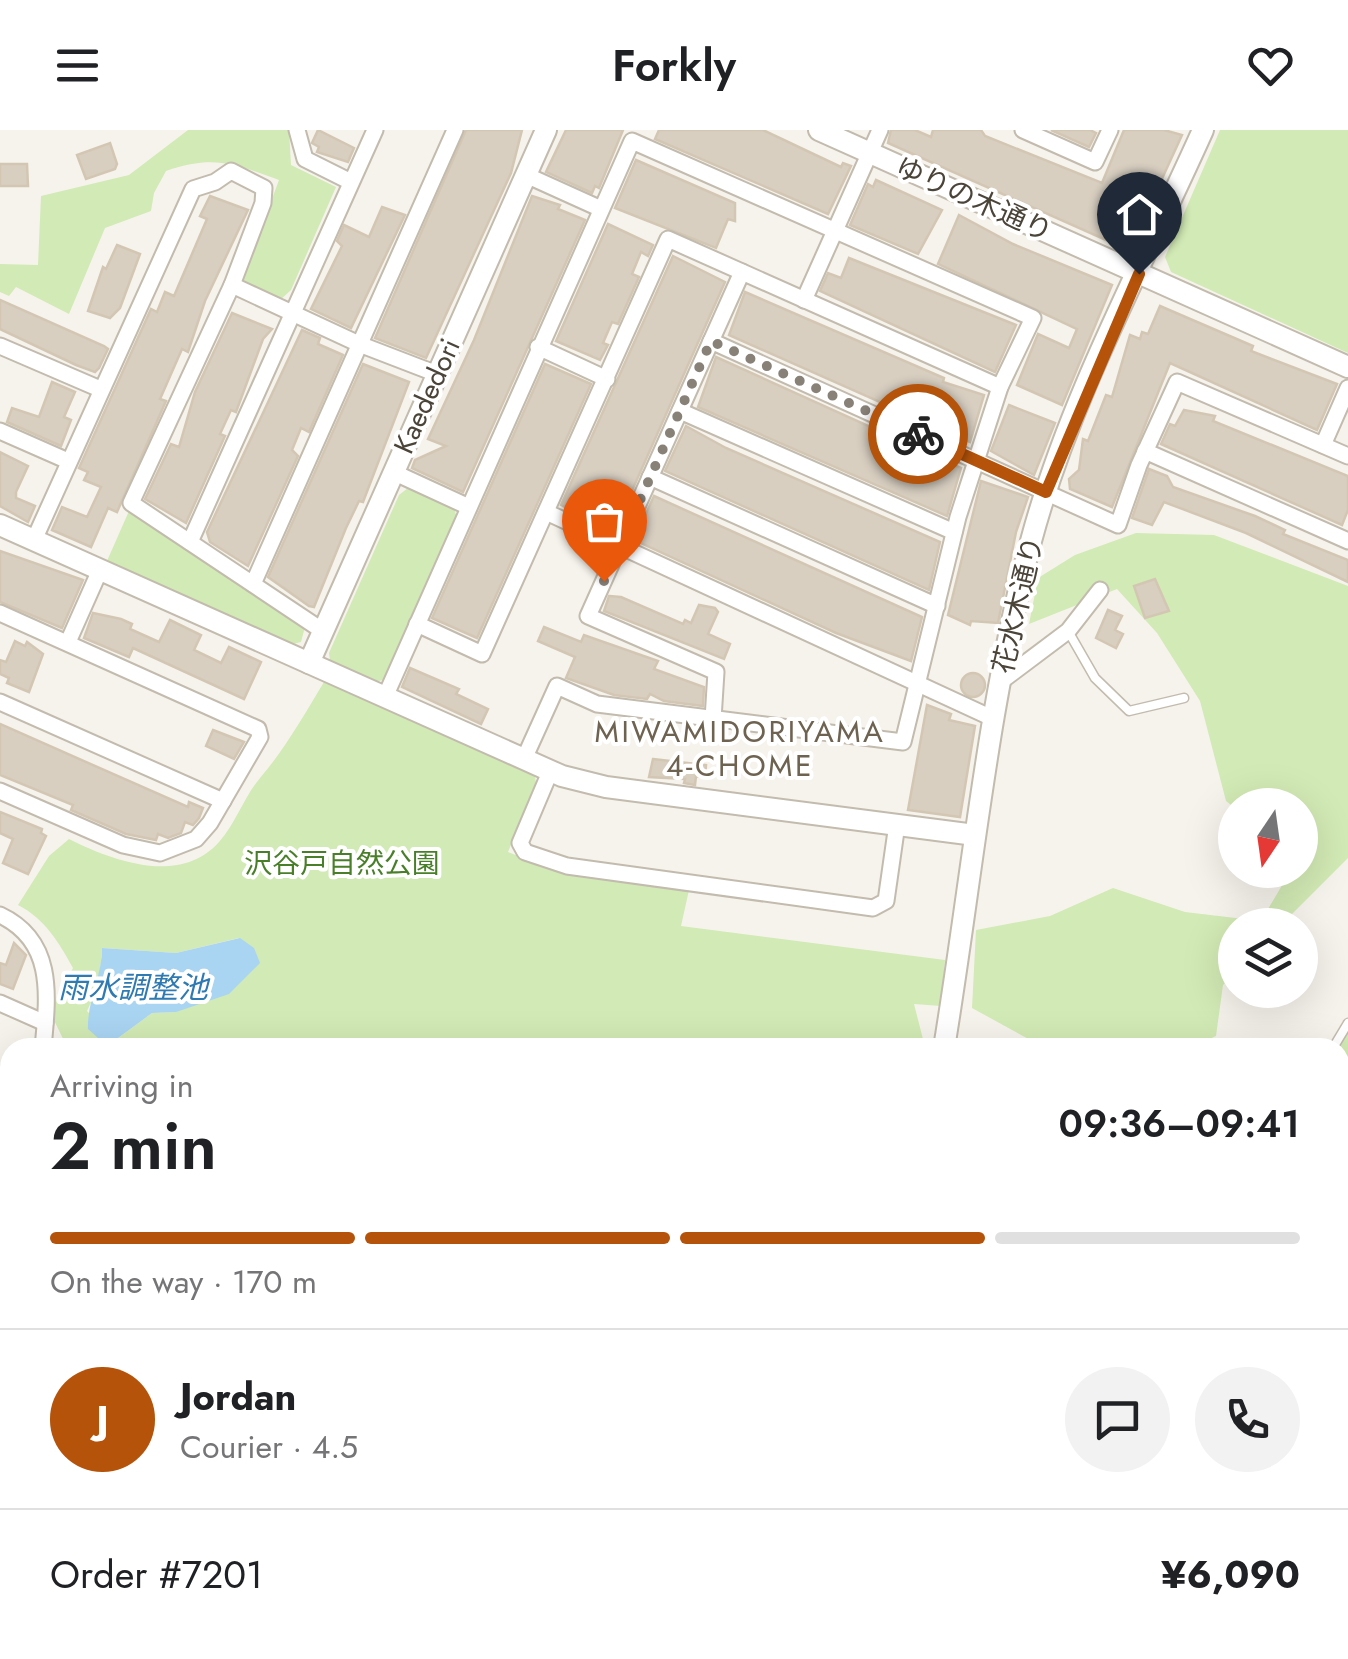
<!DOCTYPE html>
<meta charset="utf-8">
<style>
body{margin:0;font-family:Jost,"Noto Sans JP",sans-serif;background:#f2f2f2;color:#202124;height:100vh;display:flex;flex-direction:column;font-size:38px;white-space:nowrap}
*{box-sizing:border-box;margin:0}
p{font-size:32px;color:#757577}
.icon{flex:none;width:55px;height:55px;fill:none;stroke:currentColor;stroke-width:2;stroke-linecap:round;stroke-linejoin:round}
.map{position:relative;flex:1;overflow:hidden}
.side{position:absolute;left:0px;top:908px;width:1350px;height:622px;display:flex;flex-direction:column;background:#fff;border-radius:30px 30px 0 0;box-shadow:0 10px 40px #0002}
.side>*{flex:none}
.needle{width:65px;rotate:193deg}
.fabs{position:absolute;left:1218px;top:658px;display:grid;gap:20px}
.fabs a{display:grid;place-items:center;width:100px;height:100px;border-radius:50%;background:#fff;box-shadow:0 10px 40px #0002;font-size:50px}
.pin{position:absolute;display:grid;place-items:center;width:85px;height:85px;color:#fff;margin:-102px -42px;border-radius:50% 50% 50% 0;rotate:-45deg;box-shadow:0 0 10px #0007}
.pin .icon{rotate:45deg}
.courier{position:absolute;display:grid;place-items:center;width:100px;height:100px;margin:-50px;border:8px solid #b45309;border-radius:50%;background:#fff;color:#222;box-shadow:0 2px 12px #0007}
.headline em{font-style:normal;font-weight:600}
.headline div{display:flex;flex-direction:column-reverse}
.headline{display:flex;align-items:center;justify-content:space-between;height:170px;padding:0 50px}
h1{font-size:65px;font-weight:600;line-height:75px}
.bar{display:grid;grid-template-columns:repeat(4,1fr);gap:15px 10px;align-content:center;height:120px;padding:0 50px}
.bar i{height:12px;border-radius:8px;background:#e0e0e0}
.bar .selected{background:#b45309}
.bar p{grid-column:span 4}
.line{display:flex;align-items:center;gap:25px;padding:0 50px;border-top:2px solid #e0e0e0}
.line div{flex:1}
.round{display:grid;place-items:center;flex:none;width:105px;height:105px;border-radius:52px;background:#f2f2f2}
header{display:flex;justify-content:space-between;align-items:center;height:130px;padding:0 50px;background:#fff;font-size:45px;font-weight:600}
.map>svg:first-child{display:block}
.green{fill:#d2eab5;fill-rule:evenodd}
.water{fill:#a9d4f2}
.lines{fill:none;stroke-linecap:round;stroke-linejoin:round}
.stream{stroke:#a9d4f2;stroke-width:5}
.building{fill:#d8cfc1;stroke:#d3c7b4;stroke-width:2.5}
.service-casing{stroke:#c2bbae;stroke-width:11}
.minor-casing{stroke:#c2bbae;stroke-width:19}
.tertiary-casing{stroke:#c2bbae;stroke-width:24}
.service{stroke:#fff;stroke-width:8}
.minor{stroke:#fff;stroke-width:15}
.tertiary{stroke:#fff;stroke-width:20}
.done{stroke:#878178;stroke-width:10;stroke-dasharray:0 18}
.route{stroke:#b45309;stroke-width:12}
.labels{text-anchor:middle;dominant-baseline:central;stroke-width:8;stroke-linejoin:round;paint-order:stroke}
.street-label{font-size:28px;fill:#4b4439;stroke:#fff}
.park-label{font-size:28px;fill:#4a7f2a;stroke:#fff}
.neighbourhood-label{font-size:30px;letter-spacing:2.5px;fill:#6e6250;stroke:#fff}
.water-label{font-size:30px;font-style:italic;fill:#2e7ab2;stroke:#fff}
</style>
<header><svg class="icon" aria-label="menu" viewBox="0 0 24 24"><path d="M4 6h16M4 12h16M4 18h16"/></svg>Forkly<svg class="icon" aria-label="heart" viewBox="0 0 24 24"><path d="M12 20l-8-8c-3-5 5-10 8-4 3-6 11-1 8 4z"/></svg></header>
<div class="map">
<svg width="1348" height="1529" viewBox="0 0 1348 1529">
<rect width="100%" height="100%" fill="#f6f3ec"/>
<g class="green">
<path d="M188 0H289L291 35 336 57 291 160 279 171 241 153 279 50C233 33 213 25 166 41L154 63 151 81 105 98 69 184 16 157 9 166 0 162V134L38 135 41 66 129 45Z"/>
<path d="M1220 0H1348V223L1171 142 1165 127Z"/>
<path d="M408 358 454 378 457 388 383 550 375 552 330 531 329 523 399 365Z"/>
<path d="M129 381 305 497 301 512 293 514 107 431Z"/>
<path d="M1136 403 1214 405 1348 456V728L1281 795H1235V843L1223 855 1216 906 1193 917H1043L972 878 976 800 1050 786 1113 758 1185 782 1261 791 1291 740H1300V675L1235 678 1226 671 1200 571 1157 503 1117 459 1029 494 1038 448 1075 425Z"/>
<path d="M324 552 535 646 536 654 508 722 561 743 689 760 681 796 945 830 941 876 914 874 925 917H67L50 882 73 838C58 811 45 789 18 775L49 726 69 709C113 731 180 756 219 712 236 693 244 667 260 648 285 619 304 585 324 552ZM239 808 176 882 152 883 114 911 87 881 99 855 102 818 176 823Z"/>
<path d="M1348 897V1062L1340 1057 1338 918Z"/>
<path d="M0 1013H10V1164L0 1157Z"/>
</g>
<g class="water">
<path d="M240 808 254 818 260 833 229 864 176 882 152 883 114 911 98 908 88 899C87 871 102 847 102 818L176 823Z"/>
<path d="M0 1358 10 1378V1473L0 1453Z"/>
</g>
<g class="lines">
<path class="stream" d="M1132 1520 1167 1529"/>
</g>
<g class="building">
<path d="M318 0 354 18 348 32 317 22 319 17 312 13Z"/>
<path d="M466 0H522L511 43 426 228 375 208Z"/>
<path d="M566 0H623L599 58 595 56 592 63 546 42Z"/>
<path d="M659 0H763L841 37 843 33 851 36 828 84 655 9Z"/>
<path d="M891 0H915L931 7 933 0H981L985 6 1102 53 1124 0H1164L1182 5 1133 112 1124 118 888 13Z"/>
<path d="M1051 0H1090L1096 3 1089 17Z"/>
<path d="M110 13 117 34 115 39 86 49 77 25Z"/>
<path d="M636 30 735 73V91L728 89 716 118 615 78Z"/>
<path d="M0 34H27L28 56H0Z"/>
<path d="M876 50 942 80 918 124 850 95 868 54 873 57Z"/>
<path d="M210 66 248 80 205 171 188 222 182 219 160 269 166 271 117 382 108 378 91 417 52 400 62 377 87 387 101 357 84 350 88 342 79 338 151 179 157 182 165 162 174 166 207 89 200 86Z"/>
<path d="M532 66 560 75 558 79 585 90 463 362 412 338 415 330 446 316 428 309 474 210Z"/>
<path d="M382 77 405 85 351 198 311 179 342 116 337 111 344 95 369 107Z"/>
<path d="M959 85 1013 114 1112 155 1062 275 1017 255 1038 204 1069 218 1077 199 938 134Z"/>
<path d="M608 94 653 115 648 126 641 122 632 144 639 147 618 194 612 192 603 213 608 215 600 230 556 211Z"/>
<path d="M117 115 140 124 120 178 110 188 88 181 103 137 106 139Z"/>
<path d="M673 126 725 152 614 401 561 375Z"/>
<path d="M849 128 1016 195 995 242 820 161 828 143 841 148Z"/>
<path d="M745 162 944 248 943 252 984 265 970 312 729 205Z"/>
<path d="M0 170 104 216 108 219 99 238 95 242 76 235 0 199Z"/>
<path d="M1160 176 1253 216 1251 221 1337 254 1317 300 1170 233 1112 377 1070 359 1069 349 1079 340 1083 309 1088 311 1106 265 1112 267 1130 205 1140 209 1142 202 1148 204Z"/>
<path d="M232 183 272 199 263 209 236 282 231 280 220 304 225 306 186 393 145 369 171 314 179 317 195 262Z"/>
<path d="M302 200 320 208 318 214 343 225 309 302 301 298 292 320 298 326 248 436 210 412 207 402Z"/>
<path d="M716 227 961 338 947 386 698 277Z"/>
<path d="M363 234 409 252 363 372 359 371 346 398 314 477 309 476 268 447Z"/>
<path d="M545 234 591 254 477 508 432 488Z"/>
<path d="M52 252 75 262 64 287 71 290 61 316 7 292 12 278 39 287Z"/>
<path d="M1009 275 1055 293 1034 345 991 321Z"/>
<path d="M1184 280 1215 286 1213 291 1348 346V380L1342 395 1161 314 1170 294 1175 296Z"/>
<path d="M686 296 726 318 940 412 929 460 665 341Z"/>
<path d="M0 322 28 336 16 362V368L35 376 28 392 0 376Z"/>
<path d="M1149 339 1167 346 1173 357 1255 386 1285 400 1283 404 1348 430V452L1246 403 1164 372 1152 395 1132 388Z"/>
<path d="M981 351 1028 367 1016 402 998 493 971 491 970 495 948 485Z"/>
<path d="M654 366 922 487 911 531 836 503 634 410Z"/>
<path d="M0 421 83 450 62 498 0 472Z"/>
<path d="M1155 449 1169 481 1145 488 1134 456Z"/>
<path d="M609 466 621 467 683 494 685 490 691 493 699 475 715 478 718 482 708 504 730 514 724 529 604 481Z"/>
<path d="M1108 480 1122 486 1115 500 1123 504 1116 518 1096 508Z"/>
<path d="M93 483 121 489 132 494 130 499 159 512 170 490 201 505 194 520 221 533 229 517 261 532 244 569 133 518 129 527 84 508Z"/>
<path d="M544 497 581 512 584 505 658 531 654 539 704 557 703 576 664 571 650 564 647 569 614 565 566 548 575 527 538 511Z"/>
<path d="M15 511 25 516 27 512 43 524 29 562 7 553 9 548 0 544V530L6 532Z"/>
<path d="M410 538 459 559 456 564 488 579 481 594 402 557Z"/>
<circle cx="973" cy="555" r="12"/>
<path d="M927 575 951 584 949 590 975 596 960 687 908 680Z"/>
<path d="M0 594 188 677 189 672 203 678 199 688 193 695 185 692 181 703 168 708 158 704 156 710 126 704 71 680 73 675 0 645Z"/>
<path d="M213 600 244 612 234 629 206 616Z"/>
<path d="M653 629 706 635 705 648 696 646 695 655 684 653 685 649 649 647Z"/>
<path d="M0 682 42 699 41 703 46 706 28 744 3 733 13 709 0 703Z"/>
<path d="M14 813 26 825 13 859 0 854V833L6 835Z"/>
</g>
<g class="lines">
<defs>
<g id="service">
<path d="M1068 501 1095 548 1129 581 1184 568"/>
<path d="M1333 918 1348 893"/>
<path d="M1280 1520 1288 1522 1286 1529"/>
</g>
<g id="minor">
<path d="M297 0 305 29 351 52"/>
<path d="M1023 0 1095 32 1110 0"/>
<path d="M526 45 599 78"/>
<path d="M232 155 359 214 437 244"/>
<path d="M804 170 880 0"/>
<path d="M711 211 1118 395 1139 335 1177 252 1348 326"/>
<path d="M0 216 100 259"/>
<path d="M538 217 607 249"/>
<path d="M680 281 954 402"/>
<path d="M0 301 68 331"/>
<path d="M1323 315 1348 258"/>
<path d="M1145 321 1348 411"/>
<path d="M393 342 469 377"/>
<path d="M650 347 937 476"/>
<path d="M546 382 992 588"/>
<path d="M34 410 193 59 215 52 231 41 264 58 263 73 232 155 131 373 323 501"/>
<path d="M190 412 375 0"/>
<path d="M253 454 455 0"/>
<path d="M0 483 258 599 260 607 210 693 196 709 160 723 123 715 0 661"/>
<path d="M417 494 482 524 668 109 1000 257"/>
<path d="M68 512 100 440"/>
<path d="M1000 552 1068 501 1100 460"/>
<path d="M385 567 632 11 1033 188 1000 257 958 387 903 612 597 574 557 556 524 629"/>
<path d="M0 572 223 671"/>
<path d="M713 589 716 542 588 486 742 142"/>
<path d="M550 642 520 713 525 722 567 736 873 778 886 771 897 694"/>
<path d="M0 785C55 811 48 865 43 918"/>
<path d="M0 873 45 893"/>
<path d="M0 960 10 962"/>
<path d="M1340 1023 1348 1021"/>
<path d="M1340 1204V1212"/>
<path d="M0 1246 10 1253"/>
<path d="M135 1520 142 1529"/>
<path d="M1057 1520 1135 1529"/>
<path d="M383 1529 413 1525 451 1529"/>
<path d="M947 1529 949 1520"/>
<path d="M1193 1529 1194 1520"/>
</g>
<g id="tertiary">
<path d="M819 0 1348 237"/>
<path d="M0 395 562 646 606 657 975 705"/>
<path d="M309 533 546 0"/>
<path d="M944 918C972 748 987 577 1031 411 1069 269 1143 134 1203 0"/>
<path d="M688 1529 695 1520"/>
</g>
</defs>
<use href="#service" class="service-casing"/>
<use href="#minor" class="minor-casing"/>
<use href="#tertiary" class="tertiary-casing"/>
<use href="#service" class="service"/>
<use href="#minor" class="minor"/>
<use href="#tertiary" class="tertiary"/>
</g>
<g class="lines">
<path class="done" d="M604 451 711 211 918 304"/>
<path class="route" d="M918 304 1046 362 1139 144"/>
</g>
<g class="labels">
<g class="street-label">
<text transform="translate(974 69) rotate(24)">ゆりの木通り</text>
<text transform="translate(427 266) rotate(-66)">Kaededori</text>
<text transform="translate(1018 475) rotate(-77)">花水木通り</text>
</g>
<g class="park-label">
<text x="342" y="733">沢谷戸自然公園</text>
</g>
<g class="neighbourhood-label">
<text x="740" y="601">MIWAMIDORIYAMA<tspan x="740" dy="34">4-CHOME</tspan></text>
</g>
<g class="water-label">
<text x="133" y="857">雨水調整池</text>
</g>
</g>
</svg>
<div class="fabs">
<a><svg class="needle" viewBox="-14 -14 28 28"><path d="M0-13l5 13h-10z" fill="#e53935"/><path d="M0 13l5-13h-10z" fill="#757577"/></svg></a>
<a><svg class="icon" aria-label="layers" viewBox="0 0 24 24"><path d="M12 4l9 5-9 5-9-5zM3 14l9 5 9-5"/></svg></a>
</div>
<div class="pin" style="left:604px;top:451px;background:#ea580c"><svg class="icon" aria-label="bag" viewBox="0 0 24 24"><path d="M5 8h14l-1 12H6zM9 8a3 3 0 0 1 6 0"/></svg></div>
<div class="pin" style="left:1139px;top:144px;background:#1f2937"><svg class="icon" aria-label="home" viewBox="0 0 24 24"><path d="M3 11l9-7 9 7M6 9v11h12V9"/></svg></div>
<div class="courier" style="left:918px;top:304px"><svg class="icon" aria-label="bike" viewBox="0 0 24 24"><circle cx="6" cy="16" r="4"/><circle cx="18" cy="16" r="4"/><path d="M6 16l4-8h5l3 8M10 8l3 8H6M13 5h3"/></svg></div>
<section class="side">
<div class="headline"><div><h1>2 min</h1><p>Arriving in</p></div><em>09:36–09:41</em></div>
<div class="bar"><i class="selected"></i><i class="selected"></i><i class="selected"></i><i></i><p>On the way · 170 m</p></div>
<div class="line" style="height:180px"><b class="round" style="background:#b45309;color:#fff">J</b><div><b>Jordan</b><p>Courier · 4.5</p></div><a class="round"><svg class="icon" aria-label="chat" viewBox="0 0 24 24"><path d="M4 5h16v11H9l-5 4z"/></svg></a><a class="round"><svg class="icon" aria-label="phone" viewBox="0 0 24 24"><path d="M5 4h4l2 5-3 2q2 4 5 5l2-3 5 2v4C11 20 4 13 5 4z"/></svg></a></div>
<div class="line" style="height:130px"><div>Order #7201</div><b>¥6,090</b></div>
</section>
</div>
